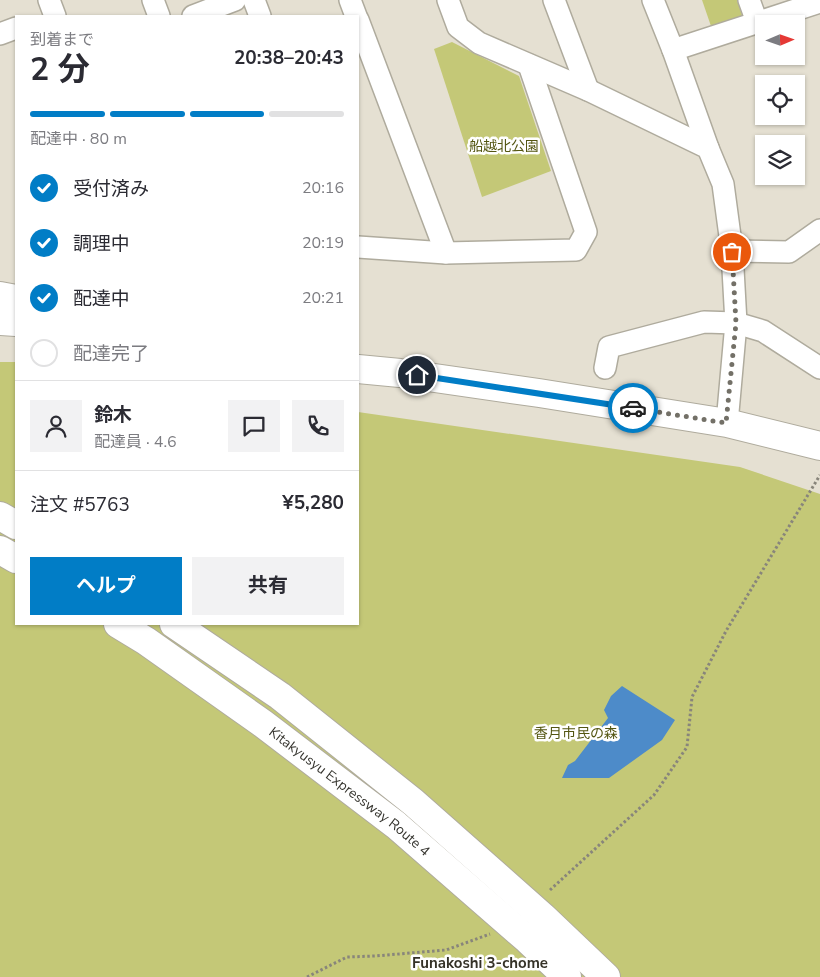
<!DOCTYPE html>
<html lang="ja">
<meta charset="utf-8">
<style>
body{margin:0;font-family:"Nunito Sans","Noto Sans JP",sans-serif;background:#f2f2f3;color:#2b2b33;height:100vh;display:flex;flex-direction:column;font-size:19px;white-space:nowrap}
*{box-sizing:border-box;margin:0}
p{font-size:16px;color:#7c7c81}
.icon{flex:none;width:28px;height:28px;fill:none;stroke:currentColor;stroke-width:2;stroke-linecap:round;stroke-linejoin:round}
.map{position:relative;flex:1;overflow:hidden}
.panel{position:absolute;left:15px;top:15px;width:344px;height:610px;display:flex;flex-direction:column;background:#fff;border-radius:0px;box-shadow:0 1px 4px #0004}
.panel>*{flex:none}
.needle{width:32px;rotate:88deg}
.controls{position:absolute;left:755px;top:15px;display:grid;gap:10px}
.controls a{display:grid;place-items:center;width:50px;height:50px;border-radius:0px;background:#fff;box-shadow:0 1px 4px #0004;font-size:25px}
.pin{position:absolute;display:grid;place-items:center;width:42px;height:42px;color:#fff;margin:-21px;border:2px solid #fff;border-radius:50%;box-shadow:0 1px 5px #0007}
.courier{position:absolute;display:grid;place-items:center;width:50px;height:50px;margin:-25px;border:4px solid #017dc6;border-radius:50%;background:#fff;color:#222;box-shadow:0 1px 6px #0007}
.headline em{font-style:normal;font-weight:700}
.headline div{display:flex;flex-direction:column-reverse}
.headline{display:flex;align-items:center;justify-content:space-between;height:85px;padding:0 15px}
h1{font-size:32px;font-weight:700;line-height:38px}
.bar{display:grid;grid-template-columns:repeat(4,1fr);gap:8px 5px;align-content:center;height:60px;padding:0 15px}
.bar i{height:6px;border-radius:4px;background:#e1e1e2}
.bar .on{background:#017dc6}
.bar p{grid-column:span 4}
.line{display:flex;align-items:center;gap:12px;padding:0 15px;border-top:1px solid #e1e1e2}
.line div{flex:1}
.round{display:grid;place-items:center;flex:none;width:52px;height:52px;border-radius:0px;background:#f2f2f3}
ol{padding:0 15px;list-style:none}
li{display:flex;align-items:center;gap:15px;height:55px}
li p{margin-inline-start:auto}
li .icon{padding:5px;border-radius:50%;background:#017dc6;color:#fff;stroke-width:4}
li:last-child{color:#7c7c81}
li i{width:28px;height:28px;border:2px solid #e1e1e2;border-radius:50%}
.cta{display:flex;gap:10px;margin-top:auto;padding:10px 15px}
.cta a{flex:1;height:58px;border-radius:0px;background:#017dc6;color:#fff;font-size:20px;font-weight:700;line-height:58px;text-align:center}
.cta a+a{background:#f2f2f3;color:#2b2b33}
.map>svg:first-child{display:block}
.green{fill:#c4c877}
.water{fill:#4d8bc9}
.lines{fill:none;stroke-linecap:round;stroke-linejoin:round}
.minor-casing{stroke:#afab9d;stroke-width:24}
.highway-casing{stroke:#afab9d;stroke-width:30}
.path{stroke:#88857b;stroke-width:3;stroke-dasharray:2.5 2.5;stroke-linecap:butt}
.minor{stroke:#fff;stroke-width:21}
.highway{stroke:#fff;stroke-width:28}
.done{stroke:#737067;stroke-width:5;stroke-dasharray:0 9}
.route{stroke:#017dc6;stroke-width:6}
.labels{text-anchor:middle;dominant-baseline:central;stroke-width:5;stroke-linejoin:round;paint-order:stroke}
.park-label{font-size:14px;fill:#545612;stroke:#fff}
.street-label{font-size:14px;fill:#35342e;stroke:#fff}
.neighbourhood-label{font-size:15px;font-weight:bold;fill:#353227;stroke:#fff}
</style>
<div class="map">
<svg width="820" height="977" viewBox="0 0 820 977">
<rect width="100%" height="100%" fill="#e5e0d2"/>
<g class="green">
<path d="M702 0H737L743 18 712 29Z"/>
<path d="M452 42 519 76 551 171 482 197 434 49Z"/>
<path d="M0 362H16V624H358V412L740 467 820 494V977H0Z"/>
</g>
<path class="water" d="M622 686 675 720 662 740 609 778H562L568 765 575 761 608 718 604 710 611 696Z"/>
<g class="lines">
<defs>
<g id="minor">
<path d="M49 0 55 16"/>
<path d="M153 0 159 16"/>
<path d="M254 0 260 16"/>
<path d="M350 0 356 16"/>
<path d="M448 0 458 27 479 43 588 90 708 148 723 184 732 251 736 323 727 423"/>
<path d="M554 0 588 90"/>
<path d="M653 0 673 50 708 148"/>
<path d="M749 0 757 22"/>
<path d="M193 16 235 0"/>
<path d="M358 20 446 253"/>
<path d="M0 34 16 28"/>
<path d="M673 50 820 2"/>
<path d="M358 247 446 253 576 250 586 232 529 65"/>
<path d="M732 251 789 252 820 230"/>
<path d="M605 368 609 347 704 322 736 323 763 331 820 368"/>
</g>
<g id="highway">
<path d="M0 296 16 299"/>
<path d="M0 321 16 322"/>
<path d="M358 369 400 373 539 393 727 423 820 446"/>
<path d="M0 516 16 525"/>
<path d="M0 550 16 559"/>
<path id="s1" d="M118 624 146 641 262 723 396 825 528 940 567 977"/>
<path d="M174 624 280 696 413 802 543 917 606 977"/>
</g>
</defs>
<use href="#minor" class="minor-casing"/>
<use href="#highway" class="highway-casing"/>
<g class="path">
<path d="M550 890 654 795 687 747 692 697 726 631 820 475"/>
<path d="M307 977 347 957 375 956 446 950 490 934"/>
</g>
<use href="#minor" class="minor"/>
<use href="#highway" class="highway"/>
</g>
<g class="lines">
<path class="done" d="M633 408 726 423 736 323 732 252"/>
<path class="route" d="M417 375 633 408"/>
</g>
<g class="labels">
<g class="park-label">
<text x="504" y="146">船越北公園</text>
<text x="576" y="733">香月市民の森</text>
</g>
<g class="street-label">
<text stroke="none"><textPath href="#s1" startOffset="286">Kitakyusyu Expressway Route 4</textPath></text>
</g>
<g class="neighbourhood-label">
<text x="480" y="963">Funakoshi 3-chome</text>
</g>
</g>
</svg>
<div class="controls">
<a><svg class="needle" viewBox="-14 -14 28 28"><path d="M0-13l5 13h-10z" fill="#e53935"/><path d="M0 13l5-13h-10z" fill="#7c7c81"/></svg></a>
<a><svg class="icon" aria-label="locate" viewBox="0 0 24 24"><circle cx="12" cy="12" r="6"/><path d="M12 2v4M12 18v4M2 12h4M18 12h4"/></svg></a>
<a><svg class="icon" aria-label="layers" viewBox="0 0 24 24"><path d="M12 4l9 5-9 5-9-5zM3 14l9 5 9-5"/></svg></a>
</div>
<div class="pin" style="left:732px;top:252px;background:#ea580c"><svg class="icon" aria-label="bag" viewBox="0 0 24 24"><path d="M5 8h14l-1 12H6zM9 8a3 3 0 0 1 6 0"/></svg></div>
<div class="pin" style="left:417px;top:375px;background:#1f2937"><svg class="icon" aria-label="home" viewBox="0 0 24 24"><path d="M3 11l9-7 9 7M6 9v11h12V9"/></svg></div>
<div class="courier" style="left:633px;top:408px"><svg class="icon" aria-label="car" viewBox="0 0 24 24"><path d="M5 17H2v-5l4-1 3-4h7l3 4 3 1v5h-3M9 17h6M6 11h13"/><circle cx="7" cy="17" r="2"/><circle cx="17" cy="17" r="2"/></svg></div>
<section class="panel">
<div class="headline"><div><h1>2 分</h1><p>到着まで</p></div><em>20:38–20:43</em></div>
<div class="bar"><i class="on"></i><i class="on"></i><i class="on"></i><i></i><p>配達中 · 80 m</p></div>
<ol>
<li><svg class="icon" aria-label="check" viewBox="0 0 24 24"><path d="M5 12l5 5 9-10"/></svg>受付済み<p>20:16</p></li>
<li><svg class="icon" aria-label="check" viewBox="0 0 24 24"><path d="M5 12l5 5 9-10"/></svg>調理中<p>20:19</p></li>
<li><svg class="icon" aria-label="check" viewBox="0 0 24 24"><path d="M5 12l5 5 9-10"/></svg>配達中<p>20:21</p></li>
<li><i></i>配達完了</li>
</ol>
<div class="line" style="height:90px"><a class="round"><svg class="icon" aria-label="person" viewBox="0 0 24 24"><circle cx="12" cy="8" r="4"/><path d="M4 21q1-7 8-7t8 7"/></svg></a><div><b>鈴木</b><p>配達員 · 4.6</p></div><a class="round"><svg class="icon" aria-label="chat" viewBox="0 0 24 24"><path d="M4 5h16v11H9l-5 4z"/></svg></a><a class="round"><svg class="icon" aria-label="phone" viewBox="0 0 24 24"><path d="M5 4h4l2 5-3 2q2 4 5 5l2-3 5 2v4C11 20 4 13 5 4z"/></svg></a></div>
<div class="line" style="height:65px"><div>注文 #5763</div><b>¥5,280</b></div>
<div class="cta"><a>ヘルプ</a><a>共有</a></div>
</section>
</div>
